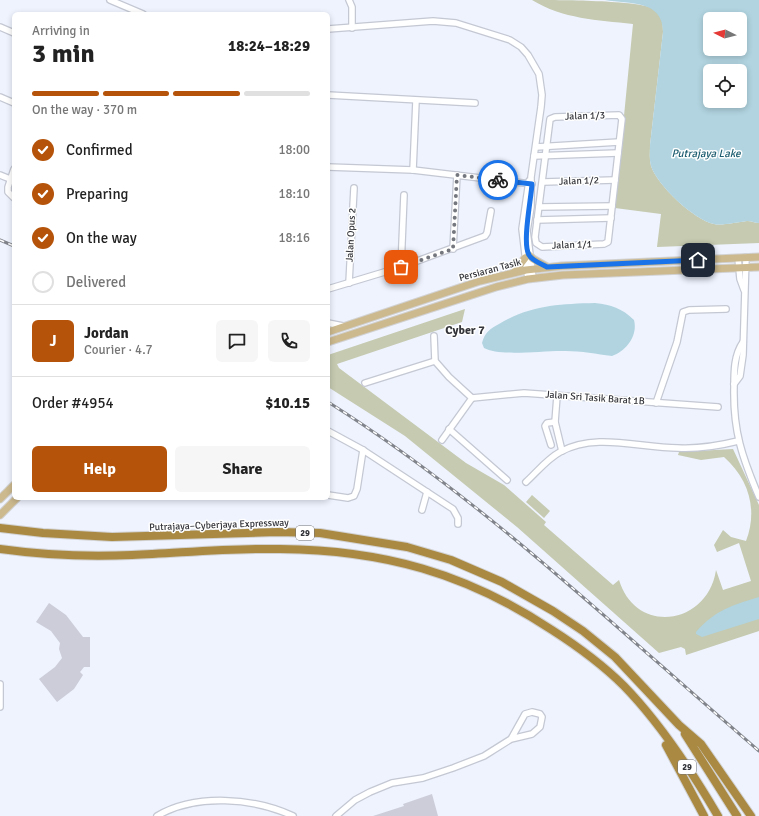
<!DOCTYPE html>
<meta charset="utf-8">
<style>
body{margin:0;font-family:Signika,sans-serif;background:#f6f6f6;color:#222;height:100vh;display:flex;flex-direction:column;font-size:15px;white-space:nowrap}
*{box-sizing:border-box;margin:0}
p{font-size:13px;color:#767676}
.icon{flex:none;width:22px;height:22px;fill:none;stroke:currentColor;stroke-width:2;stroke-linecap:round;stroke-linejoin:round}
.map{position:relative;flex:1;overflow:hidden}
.panel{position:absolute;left:12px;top:12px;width:318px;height:488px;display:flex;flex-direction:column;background:#fff;border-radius:6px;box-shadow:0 2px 6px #0003}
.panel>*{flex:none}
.needle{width:26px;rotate:276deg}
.fabs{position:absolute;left:703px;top:12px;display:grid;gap:8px}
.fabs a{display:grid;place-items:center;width:44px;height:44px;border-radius:6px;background:#fff;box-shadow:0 2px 6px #0003;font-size:20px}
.pin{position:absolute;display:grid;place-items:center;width:34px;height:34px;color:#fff;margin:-17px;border-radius:8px;box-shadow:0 2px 6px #0006}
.courier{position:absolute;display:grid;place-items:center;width:40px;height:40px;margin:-20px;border:3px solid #1a73e8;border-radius:50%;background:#fff;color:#222;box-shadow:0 1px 5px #0007}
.head em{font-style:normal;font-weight:700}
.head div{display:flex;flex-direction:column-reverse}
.head{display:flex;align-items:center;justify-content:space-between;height:68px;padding:0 20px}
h1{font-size:26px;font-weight:700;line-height:30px}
.bar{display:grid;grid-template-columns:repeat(4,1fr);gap:6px 4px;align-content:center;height:48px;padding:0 20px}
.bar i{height:5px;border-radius:3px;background:#e0e0e0}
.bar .active{background:#b45309}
.bar p{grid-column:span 4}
.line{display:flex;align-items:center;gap:10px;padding:0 20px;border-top:1px solid #e0e0e0}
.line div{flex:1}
.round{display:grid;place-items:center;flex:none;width:42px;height:42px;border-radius:6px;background:#f6f6f6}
ol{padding:0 20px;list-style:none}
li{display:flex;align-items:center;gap:12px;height:44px}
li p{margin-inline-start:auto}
li .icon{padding:4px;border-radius:50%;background:#b45309;color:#fff;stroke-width:4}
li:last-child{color:#767676}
li i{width:22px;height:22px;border:2px solid #e0e0e0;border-radius:50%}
.action{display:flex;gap:8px;margin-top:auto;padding:8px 20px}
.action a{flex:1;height:46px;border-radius:6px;background:#b45309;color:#fff;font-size:16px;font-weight:700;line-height:46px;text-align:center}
.action a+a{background:#f6f6f6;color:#222}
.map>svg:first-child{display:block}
.green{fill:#c5cab0}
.water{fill:#b1d4e0;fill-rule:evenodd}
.building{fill:#cccdd8}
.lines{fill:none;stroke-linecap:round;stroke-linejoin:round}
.minor-casing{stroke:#c4c8d3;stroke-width:8}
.major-casing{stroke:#d2d2d3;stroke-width:9}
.highway-casing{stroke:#d2d2d3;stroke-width:10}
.minor{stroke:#fff;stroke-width:5.5}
.major{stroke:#ccb98e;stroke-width:7}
.highway{stroke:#aa8a42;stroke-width:8}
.rail-casing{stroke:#81848b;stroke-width:3}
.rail{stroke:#fff;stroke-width:1.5;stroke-dasharray:4.5;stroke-linecap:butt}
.done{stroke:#74777e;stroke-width:4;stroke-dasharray:0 7.2}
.route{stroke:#1a73e8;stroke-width:5}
.labels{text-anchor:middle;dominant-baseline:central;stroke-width:3;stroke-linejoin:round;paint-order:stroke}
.shield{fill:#fff;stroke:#707174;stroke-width:1}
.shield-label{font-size:9px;font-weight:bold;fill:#333439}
.street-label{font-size:10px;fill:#333439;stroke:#fff}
.water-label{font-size:11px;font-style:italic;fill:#1b5c6f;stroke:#fff}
.quarter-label{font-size:12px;font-weight:bold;fill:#333439;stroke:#fff}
</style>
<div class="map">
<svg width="759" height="816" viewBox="0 0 759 816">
<rect width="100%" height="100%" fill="#eef3fe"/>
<g class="green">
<path d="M532 0C556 0 639 0 655 9 662 15 663 24 663 32L650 145C650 152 649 159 651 166 657 185 694 220 714 224 721 226 738 222 747 221 751 221 755 223 759 223V243L657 247 661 214 615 208 633 24C597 20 563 19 532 0Z"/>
<path d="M465 309 462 322 337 364 339 368 466 463 504 485 546 522 544 525 613 585 619 580C636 636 708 625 716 570L723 590 751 581 739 543 717 552 714 545 723 530 731 537 746 541C758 510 749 479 724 457L701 460 678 455 679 452 733 449 759 505V631L686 655 685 649 681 647 659 653 517 527 405 436 328 387V355Z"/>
<path d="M532 495 550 511 544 518 526 502Z"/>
</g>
<g class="water">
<path d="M605 0H759V223C755 223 752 221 747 221 738 222 721 226 714 224 694 220 657 185 651 166 649 159 650 152 650 145L663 32C663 0 630 4 605 0ZM710 19H740V49H710ZM710 71H740V101H710Z"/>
<path d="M595 303C611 305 622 308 634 320 638 335 627 351 612 356 597 354 581 351 566 351 545 350 500 357 484 348L482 343C485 332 490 329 499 324 531 305 559 304 595 303Z"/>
<path d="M759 597V619L702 637 696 634V632C715 610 733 605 759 597Z"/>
</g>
<g class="building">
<path d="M49 603 66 615 83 637H90V667H84L80 672 83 675 74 689 57 702 39 679 55 667 62 658 59 649 60 643 51 631 36 622Z"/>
<path d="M432 794 438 816H373L404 806 403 804Z"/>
</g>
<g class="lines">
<defs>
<g id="minor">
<path d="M110 0 143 14"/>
<path d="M349 0 352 7V28"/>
<path d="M0 27 14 33"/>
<path d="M328 29 433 21 456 23 510 40 521 47 528 55 539 74 542 95 541 107 531 177V207L527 231 533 278"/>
<path d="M328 95 475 103"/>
<path d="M0 97 14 103"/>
<path d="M619 115 622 119 608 242 604 244 542 247 536 243 535 237 550 119 555 117Z"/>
<path d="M536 147 619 142"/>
<path d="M534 156 618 153"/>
<path d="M328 167 413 170 532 184"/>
<path d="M14 169 8 187V192L14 198"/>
<path d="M413 170 416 101"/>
<path d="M0 175 10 179"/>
<path d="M543 182 615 180"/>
<path d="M539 207 612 206"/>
<path d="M537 220 611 218"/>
<path d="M453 249 457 175"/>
<path d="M738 258 740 279 744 290"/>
<path d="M401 267 404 195"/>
<path d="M528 279 522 229 529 181"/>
<path d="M349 283 354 188"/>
<path d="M328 289 401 267 485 236 487 233 491 211"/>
<path d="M328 323 343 326"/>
<path d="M434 336 435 361 449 377 472 398"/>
<path d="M743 342C734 355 734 371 734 387 733 431 742 457 759 497"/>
<path d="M365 383 435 361"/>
<path d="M734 384 740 376 743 355 746 257"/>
<path d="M557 396 555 422 562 451"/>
<path d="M472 398 524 393 718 407"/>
<path d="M656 403 677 342 683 312 689 310 726 309"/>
<path d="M449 429 507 480"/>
<path d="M328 431 363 450 453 509 458 518V524"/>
<path d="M442 440 472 398"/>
<path d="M551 445 545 426 547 423 555 422"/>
<path d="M526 482C537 472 547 459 560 452 596 432 639 448 678 448 699 449 718 446 738 441"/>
<path d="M328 495 348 498 354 496 357 489 363 450"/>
<path d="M422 510 427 492"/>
<path d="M0 684V707"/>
<path d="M157 816C196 793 254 798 293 816"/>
<path d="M336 816 355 800 370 792 392 783 423 778 453 768 484 756 511 739 532 734 540 727 542 717 540 714 532 712 525 714 511 739"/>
</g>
<g id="major">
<path d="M529 255 533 259 547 267"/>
<path d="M515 271 525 258"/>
<path d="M328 332 480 281 526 270 562 266 759 257"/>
<path d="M328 342 496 287 528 279 563 275 759 267"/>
<path d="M0 499 14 485"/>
<path d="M0 515 17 498"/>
</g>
<g id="highway">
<path d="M0 528 43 533 112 537 277 532 320 533 407 547 451 560 502 582 553 611 583 631 615 657 679 725 701 744 751 816"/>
<path d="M0 549C43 555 88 557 132 555 181 553 231 548 280 549 383 550 466 573 552 630 577 646 603 665 624 686 661 724 691 770 718 816"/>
<path d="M685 734 737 816"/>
<path d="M666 745 704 816"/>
</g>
</defs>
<use href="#minor" class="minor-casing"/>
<use href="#major" class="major-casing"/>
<use href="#highway" class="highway-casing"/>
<use href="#minor" class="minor"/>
<use href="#major" class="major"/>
<use href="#highway" class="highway"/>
<defs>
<g id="rail">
<path d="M0 240 14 246"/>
<path d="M328 402C485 501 619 631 759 751"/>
</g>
</defs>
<use href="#rail" class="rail-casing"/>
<use href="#rail" class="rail"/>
</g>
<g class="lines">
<path class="done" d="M401 267 453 249 457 175 498 180"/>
<path class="route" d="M498 180 532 184C531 200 522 243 529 255 532 261 542 264 547 267L698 260"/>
</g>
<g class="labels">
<g class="shield">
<rect x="296" y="526" width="18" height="14" rx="3"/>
<rect x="678" y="760" width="18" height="14" rx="3"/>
</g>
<g class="shield-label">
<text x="305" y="533">29</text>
<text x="687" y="767">29</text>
</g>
<g class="street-label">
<text transform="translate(585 116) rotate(-2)">Jalan 1/3</text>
<text transform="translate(579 181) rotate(-2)">Jalan 1/2</text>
<text transform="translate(351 235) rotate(-87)">Jalan Opus 2</text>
<text transform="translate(572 245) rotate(-2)">Jalan 1/1</text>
<text transform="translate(490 270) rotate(-15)">Persiaran Tasik</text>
<text transform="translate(595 398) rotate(4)">Jalan Sri Tasik Barat 1B</text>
<text transform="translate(219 525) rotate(-2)">Putrajaya–Cyberjaya Expressway</text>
</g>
<g class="water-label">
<text x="706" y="153">Putrajaya Lake</text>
</g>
<g class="quarter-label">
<text x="465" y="330">Cyber 7</text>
</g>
</g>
</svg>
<div class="fabs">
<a><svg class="needle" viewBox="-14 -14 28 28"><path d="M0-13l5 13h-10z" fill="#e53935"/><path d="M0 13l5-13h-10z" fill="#767676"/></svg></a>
<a><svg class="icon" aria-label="locate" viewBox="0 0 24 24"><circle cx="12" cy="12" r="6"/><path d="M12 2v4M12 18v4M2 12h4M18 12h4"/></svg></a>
</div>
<div class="pin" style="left:401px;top:267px;background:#ea580c"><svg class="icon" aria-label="bag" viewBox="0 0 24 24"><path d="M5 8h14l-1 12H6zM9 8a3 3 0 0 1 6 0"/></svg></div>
<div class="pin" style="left:698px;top:260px;background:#1f2937"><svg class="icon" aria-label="home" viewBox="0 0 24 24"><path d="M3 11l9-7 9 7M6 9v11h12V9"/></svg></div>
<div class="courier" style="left:498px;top:180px"><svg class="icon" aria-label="bike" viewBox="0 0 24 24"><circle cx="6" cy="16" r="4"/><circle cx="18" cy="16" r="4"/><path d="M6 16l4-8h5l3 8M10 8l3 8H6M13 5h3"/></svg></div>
<section class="panel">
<div class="head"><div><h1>3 min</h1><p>Arriving in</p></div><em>18:24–18:29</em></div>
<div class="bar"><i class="active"></i><i class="active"></i><i class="active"></i><i></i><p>On the way · 370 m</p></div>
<ol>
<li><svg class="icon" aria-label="check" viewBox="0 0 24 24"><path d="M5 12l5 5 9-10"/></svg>Confirmed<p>18:00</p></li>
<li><svg class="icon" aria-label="check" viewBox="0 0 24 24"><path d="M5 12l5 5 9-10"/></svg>Preparing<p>18:10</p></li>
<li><svg class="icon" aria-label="check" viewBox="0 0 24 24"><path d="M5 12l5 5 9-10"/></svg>On the way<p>18:16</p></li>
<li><i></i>Delivered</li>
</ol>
<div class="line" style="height:72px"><b class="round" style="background:#b45309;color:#fff">J</b><div><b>Jordan</b><p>Courier · 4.7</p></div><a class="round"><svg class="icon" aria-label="chat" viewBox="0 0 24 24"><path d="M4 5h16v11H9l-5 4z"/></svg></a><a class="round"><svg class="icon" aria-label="phone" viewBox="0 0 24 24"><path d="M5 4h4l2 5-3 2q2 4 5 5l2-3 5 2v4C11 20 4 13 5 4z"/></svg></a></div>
<div class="line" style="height:52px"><div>Order #4954</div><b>$10.15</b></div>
<div class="action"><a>Help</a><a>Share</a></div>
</section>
</div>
